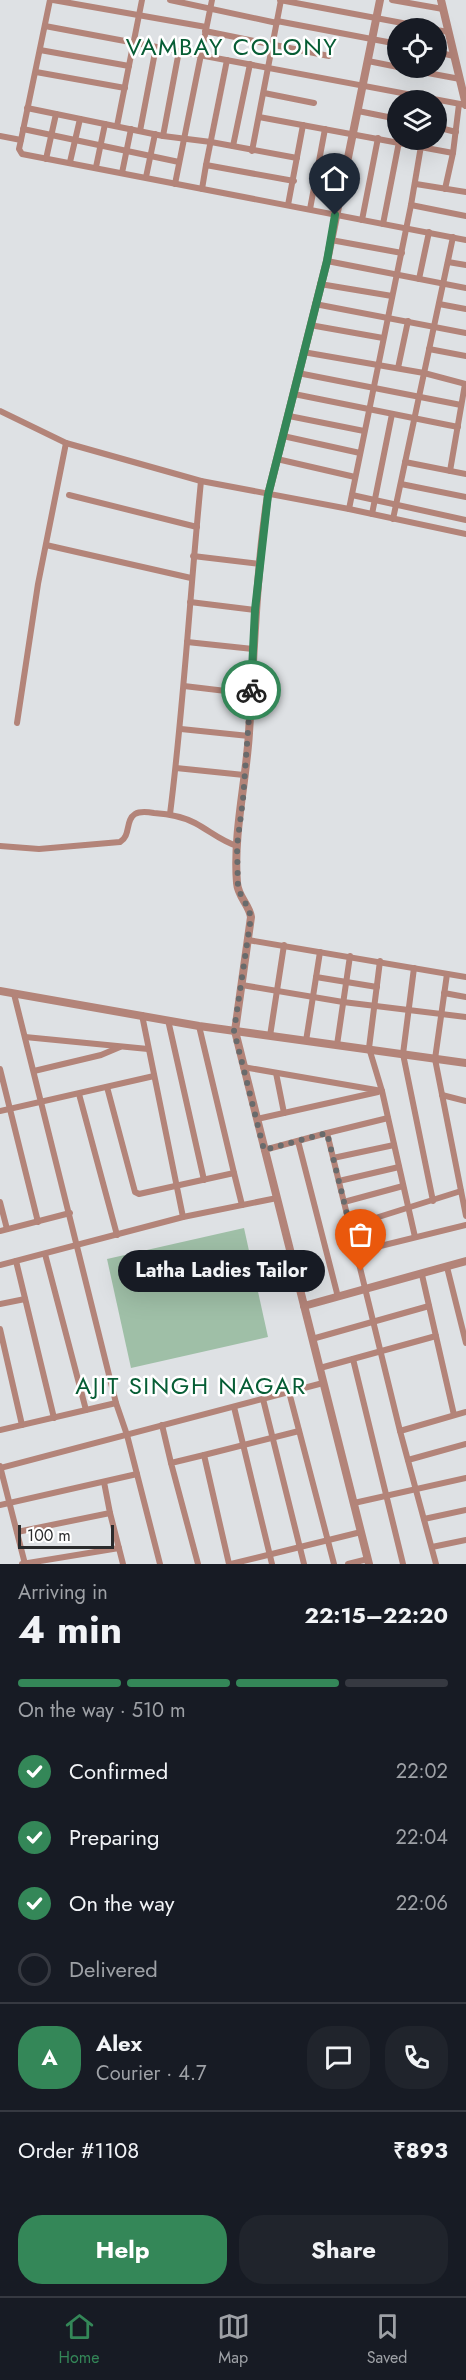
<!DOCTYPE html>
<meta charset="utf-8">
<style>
body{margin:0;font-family:Jost,sans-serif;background:#20242c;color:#f1f3f6;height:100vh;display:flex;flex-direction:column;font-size:22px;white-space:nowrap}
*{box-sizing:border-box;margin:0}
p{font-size:20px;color:#9ea1a6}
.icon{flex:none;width:33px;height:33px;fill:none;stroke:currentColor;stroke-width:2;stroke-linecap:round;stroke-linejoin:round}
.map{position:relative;height:1564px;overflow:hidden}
.drawer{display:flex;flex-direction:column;background:#171b24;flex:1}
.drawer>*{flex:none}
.fabs{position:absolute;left:387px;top:18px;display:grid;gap:12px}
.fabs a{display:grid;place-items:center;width:60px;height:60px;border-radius:50%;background:#171b24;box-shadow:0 6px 24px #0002;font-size:30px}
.scale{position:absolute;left:18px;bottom:15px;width:96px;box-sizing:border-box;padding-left:6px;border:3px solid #2a2b2c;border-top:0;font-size:16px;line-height:21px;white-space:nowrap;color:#2a2b2c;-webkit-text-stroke:4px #fff;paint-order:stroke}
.pin{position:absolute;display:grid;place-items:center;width:51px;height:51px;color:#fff;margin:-62px -26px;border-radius:50% 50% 50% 0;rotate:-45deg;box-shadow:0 0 6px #0007}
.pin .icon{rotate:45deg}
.courier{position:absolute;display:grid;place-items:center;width:60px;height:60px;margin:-30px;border:4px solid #348758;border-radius:50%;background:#fff;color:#222;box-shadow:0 2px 8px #0007}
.bubble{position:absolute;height:42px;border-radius:21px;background:#171b24;box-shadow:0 6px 24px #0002;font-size:20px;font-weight:700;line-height:42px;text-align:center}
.summary em{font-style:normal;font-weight:700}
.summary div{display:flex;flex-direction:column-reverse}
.summary{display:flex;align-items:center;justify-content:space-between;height:102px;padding:0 18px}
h1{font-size:39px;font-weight:700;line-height:45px}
.bar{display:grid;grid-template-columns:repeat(4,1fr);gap:9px 6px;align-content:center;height:72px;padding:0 18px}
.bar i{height:8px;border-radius:4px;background:#363941}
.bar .selected{background:#348758}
.bar p{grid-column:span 4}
.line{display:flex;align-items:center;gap:15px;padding:0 18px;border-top:2px solid #363941}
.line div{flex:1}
.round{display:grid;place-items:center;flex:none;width:63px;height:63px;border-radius:24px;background:#20242c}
ol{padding:0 18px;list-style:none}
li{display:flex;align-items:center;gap:18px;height:66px}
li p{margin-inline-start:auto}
li .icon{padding:6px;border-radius:50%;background:#348758;color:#fff;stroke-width:4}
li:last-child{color:#9ea1a6}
li i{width:33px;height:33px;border:3px solid #363941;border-radius:50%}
.action{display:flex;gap:12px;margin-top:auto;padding:12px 18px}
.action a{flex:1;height:69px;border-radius:24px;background:#348758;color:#fff;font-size:24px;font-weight:700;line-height:69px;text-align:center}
.action a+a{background:#20242c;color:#f1f3f6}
.menu{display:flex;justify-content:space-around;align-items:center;height:84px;border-top:2px solid #363941;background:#171b24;font-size:16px;color:#9ea1a6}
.menu a{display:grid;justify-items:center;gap:3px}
.menu .selected{color:#348758}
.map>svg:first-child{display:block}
.green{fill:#9fbfa7}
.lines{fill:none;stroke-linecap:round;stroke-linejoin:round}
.minor{stroke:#b38479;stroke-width:6}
.tertiary{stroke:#b38479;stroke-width:8}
.done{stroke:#696b6c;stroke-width:6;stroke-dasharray:0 10.8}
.route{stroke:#348758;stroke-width:8}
.labels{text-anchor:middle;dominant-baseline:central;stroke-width:5;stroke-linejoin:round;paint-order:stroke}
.neighbourhood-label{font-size:24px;letter-spacing:1.5px;fill:#065d35;stroke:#fff}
</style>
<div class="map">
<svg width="466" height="1564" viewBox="0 0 466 1564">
<rect width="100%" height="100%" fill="#dee1e4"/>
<path class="green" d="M244 1228 268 1337 131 1368 107 1259Z"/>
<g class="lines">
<g class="minor">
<path d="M50 0 21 140 19 149 22 154 466 240"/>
<path d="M53 0 206 27"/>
<path d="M170 0 277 23"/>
<path d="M280 0 429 28"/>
<path d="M392 0 443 9"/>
<path d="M277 21 398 44"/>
<path d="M45 26 466 105"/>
<path d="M436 30 449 32"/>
<path d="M205 31 329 56"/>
<path d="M40 50 129 66"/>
<path d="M436 52 454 56"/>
<path d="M368 61 398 67"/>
<path d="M401 68 460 79"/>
<path d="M36 72 125 88"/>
<path d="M264 93 314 103"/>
<path d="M27 108 163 136 211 142 297 158"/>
<path d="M358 111 398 119"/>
<path d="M259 117 453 153"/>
<path d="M117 126 142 0"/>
<path d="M436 127 456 132"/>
<path d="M23 129 179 162"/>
<path d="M140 131 156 47"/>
<path d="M0 136 21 140"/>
<path d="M163 136 179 51"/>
<path d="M233 146 250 64"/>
<path d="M252 151 281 0"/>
<path d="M46 159 56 114"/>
<path d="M70 162 80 119"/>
<path d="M206 165 227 60"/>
<path d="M96 167 105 124"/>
<path d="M122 173 131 129"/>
<path d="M146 177 155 134"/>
<path d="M175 184 212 0"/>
<path d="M416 184 466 192"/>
<path d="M202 189 206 165 294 181"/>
<path d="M445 189 453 153 459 104"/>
<path d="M288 205 303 125"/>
<path d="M411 205 466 216"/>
<path d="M310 209 325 129"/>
<path d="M362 220 378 138"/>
<path d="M383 224 399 142"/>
<path d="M331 240 402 253"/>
<path d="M327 261 466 288"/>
<path d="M448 262 466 265"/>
<path d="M419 279 429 232"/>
<path d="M320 284 392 296"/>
<path d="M315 304 466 333"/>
<path d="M439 304 466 309"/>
<path d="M310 325 383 338"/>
<path d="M429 349 466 356"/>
<path d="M303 352 424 373 466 384"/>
<path d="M398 368 408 321"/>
<path d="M298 373 461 405"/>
<path d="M294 394 458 427"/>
<path d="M0 411 66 443 201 481 349 509 466 534"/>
<path d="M289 416 364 431"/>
<path d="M283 436 360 453"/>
<path d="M277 459 355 477"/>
<path d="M405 462 466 474"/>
<path d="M450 471 465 384"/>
<path d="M401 484 466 497"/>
<path d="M69 495 197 527"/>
<path d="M352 495 466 520"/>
<path d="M349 509 411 205 421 146"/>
<path d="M372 514 392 414"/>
<path d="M393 519 453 237"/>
<path d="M46 545 191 578"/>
<path d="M193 556 260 564"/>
<path d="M190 602 255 610"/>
<path d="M187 642 253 649"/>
<path d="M184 686 251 694"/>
<path d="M17 723 38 584 66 443"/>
<path d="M181 729 249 736"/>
<path d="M176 768 244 775"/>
<path d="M170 814C184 704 190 592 201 481"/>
<path d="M0 846 39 849 120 842C131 836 125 820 135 814 140 811 148 812 154 813 168 814 182 816 195 823 210 831 221 841 237 846"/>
<path d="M248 940 466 977"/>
<path d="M380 961 369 1048 382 1091 415 1237"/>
<path d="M414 968 403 1054 433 1201"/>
<path d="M447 974 435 1059 466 1216"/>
<path d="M316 977 377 987"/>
<path d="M242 985 343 1002 466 1017"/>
<path d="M444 993 466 997"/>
<path d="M14 994 116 1403 127 1435 160 1564"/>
<path d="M142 1015 183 1217"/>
<path d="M168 1020 204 1180"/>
<path d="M270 1036 284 945"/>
<path d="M25 1037 148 1049"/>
<path d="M306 1041 320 952"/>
<path d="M337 1045 350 956"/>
<path d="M243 1067 382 1091"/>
<path d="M0 1069 38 1222"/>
<path d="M34 1071 101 1055 120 1047"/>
<path d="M276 1073 284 1113"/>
<path d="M107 1087 135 1192 139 1194 234 1173 199 1026"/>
<path d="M79 1094 117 1235"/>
<path d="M442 1095 466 1101"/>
<path d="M0 1111 154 1076"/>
<path d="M257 1119 378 1092"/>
<path d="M327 1133 388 1118"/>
<path d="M298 1141 338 1297"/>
<path d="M264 1150 327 1133 400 1431"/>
<path d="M333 1158 394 1145"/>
<path d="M234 1173 242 1205"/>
<path d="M339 1181 399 1167"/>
<path d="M0 1202 7 1229"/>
<path d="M344 1202 403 1186"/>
<path d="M350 1226 461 1191"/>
<path d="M0 1231 70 1213"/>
<path d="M356 1252 466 1225"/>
<path d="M45 1254 86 1410"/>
<path d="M16 1261 54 1418"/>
<path d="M0 1265 183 1217 277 1198"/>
<path d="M447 1267 466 1343"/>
<path d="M422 1275 454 1415"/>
<path d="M0 1304 25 1299"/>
<path d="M0 1329 22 1425"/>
<path d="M312 1339 429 1306"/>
<path d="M353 1359 403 1564"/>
<path d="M320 1368 436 1336"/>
<path d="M289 1392 334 1564"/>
<path d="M263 1399 304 1564"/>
<path d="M234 1407 272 1564"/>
<path d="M162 1425 171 1463"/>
<path d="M0 1430 116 1403"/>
<path d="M204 1455 299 1431"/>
<path d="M408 1460 466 1444"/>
<path d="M0 1466 25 1564"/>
<path d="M0 1468 323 1383"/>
<path d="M354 1503 466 1478"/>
<path d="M0 1505 137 1474"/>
<path d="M110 1513 123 1564"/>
<path d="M424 1519 466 1510"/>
<path d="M17 1532 110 1513 104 1482"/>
<path d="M432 1547 466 1540"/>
<path d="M22 1564 119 1548"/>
<path d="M198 1564 171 1463 204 1455 229 1564"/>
<path d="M231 1564 361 1532"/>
<path d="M348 1564 368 1559"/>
<path d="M436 1564 400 1431 466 1412"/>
</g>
<g class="tertiary">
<path d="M441 0 466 105"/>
<path d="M0 991 199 1026 466 1063"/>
<path d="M304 1306 466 1261"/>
<path d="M369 1564 235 1031 251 917C249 904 238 897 237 883 233 834 246 783 249 733 254 653 256 574 268 495L327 261 380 0"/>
</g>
</g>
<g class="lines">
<path class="done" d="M251 690 243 799 237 846 238 889 248 908 251 917 234 1031 264 1150 327 1133 361 1271"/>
<path class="route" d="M251 690 255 610 268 495 327 261 335 215"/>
</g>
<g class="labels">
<g class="neighbourhood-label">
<text x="232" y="46">VAMBAY COLONY</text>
<text x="191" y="1385">AJIT SINGH NAGAR</text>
</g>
</g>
</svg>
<div class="fabs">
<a><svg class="icon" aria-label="locate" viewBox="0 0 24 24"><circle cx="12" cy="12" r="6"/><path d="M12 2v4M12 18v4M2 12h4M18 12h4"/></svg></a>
<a><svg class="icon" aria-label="layers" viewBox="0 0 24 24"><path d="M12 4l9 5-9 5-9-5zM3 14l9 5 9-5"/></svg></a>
</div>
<div class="scale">100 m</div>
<div class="pin" style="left:361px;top:1271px;background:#ea580c"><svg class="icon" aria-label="bag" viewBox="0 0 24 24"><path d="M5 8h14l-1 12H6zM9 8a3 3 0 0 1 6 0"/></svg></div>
<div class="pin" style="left:335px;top:215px;background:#1f2937"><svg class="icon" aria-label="home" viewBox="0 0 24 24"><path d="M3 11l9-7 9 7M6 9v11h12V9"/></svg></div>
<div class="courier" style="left:251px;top:690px"><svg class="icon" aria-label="bike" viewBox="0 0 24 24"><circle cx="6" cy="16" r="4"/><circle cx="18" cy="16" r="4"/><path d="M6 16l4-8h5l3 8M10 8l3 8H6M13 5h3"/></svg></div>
<div class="bubble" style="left:118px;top:1250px;width:207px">Latha Ladies Tailor</div>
</div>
<section class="drawer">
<div class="summary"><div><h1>4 min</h1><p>Arriving in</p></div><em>22:15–22:20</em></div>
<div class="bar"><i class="selected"></i><i class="selected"></i><i class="selected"></i><i></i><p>On the way · 510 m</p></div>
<ol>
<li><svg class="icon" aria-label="check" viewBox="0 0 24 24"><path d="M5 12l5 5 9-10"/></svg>Confirmed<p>22:02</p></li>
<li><svg class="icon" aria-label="check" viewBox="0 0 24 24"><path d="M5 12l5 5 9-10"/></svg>Preparing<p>22:04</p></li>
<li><svg class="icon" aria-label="check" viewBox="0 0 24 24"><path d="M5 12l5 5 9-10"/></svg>On the way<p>22:06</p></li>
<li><i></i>Delivered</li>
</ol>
<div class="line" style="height:108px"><b class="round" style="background:#348758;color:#fff">A</b><div><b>Alex</b><p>Courier · 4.7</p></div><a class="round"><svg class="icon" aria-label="chat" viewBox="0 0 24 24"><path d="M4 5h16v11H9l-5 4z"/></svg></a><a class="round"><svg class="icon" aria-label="phone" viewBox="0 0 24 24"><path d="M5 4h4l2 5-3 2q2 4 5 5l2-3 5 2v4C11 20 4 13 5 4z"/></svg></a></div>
<div class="line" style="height:78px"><div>Order #1108</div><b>₹893</b></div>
<div class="action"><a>Help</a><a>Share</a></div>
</section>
<nav class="menu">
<a class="selected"><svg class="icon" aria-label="home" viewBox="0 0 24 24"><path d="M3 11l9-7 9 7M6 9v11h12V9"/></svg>Home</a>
<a><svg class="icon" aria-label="map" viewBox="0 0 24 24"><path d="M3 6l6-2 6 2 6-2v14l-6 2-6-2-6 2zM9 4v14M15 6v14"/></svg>Map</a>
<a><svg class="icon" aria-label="saved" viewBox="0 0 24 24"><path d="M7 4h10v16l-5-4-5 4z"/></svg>Saved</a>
</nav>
